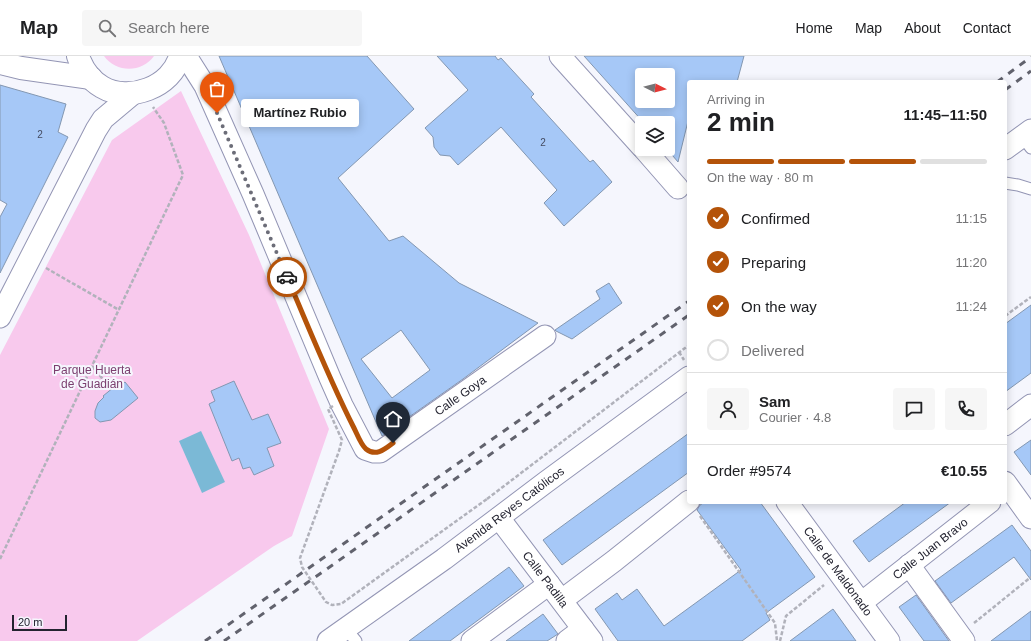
<!DOCTYPE html>
<meta charset="utf-8">
<style>
body{margin:0;font-family:Arial,sans-serif;background:#f6f6f6;color:#202124;height:100vh;display:flex;flex-direction:column;font-size:15px;white-space:nowrap}
*{box-sizing:border-box;margin:0}
p{font-size:13px;color:#757577}
.icon{flex:none;width:22px;height:22px;fill:none;stroke:currentColor;stroke-width:2;stroke-linecap:round;stroke-linejoin:round}
.map{position:relative;flex:1;overflow:hidden}
.sheet{position:absolute;left:687px;top:24px;width:320px;height:424px;display:flex;flex-direction:column;background:#fff;border-radius:4px;box-shadow:0 2px 10px #0003}
.sheet>*{flex:none}
.needle{width:26px;rotate:96deg}
.tools{position:absolute;left:635px;top:12px;display:grid;gap:8px}
.tools a{display:grid;place-items:center;width:40px;height:40px;border-radius:4px;background:#fff;box-shadow:0 2px 10px #0003;font-size:20px}
.scale{position:absolute;left:12px;bottom:10px;width:55px;box-sizing:border-box;padding-left:4px;border:2px solid #232330;border-top:0;font-size:11px;line-height:14px;white-space:nowrap;color:#232330;-webkit-text-stroke:3px #f5f6fd;paint-order:stroke}
.pin{position:absolute;display:grid;place-items:center;width:34px;height:34px;color:#fff;margin:-41px -17px;border-radius:50% 50% 50% 0;rotate:-45deg;box-shadow:0 0 4px #0007}
.pin .icon{rotate:45deg}
.courier{position:absolute;display:grid;place-items:center;width:40px;height:40px;margin:-20px;border:3px solid #b45309;border-radius:50%;background:#fff;color:#222;box-shadow:0 1px 5px #0007}
.bubble{position:absolute;height:28px;border-radius:4px;background:#fff;box-shadow:0 2px 10px #0003;font-size:13px;font-weight:700;line-height:28px;text-align:center}
.summary em{font-style:normal;font-weight:700}
.summary div{display:flex;flex-direction:column-reverse}
.summary{display:flex;align-items:center;justify-content:space-between;height:68px;padding:0 20px}
h1{font-size:26px;font-weight:700;line-height:30px}
.bar{display:grid;grid-template-columns:repeat(4,1fr);gap:6px 4px;align-content:center;height:48px;padding:0 20px}
.bar i{height:5px;border-radius:3px;background:#e0e0e0}
.bar .active{background:#b45309}
.bar p{grid-column:span 4}
.line{display:flex;align-items:center;gap:10px;padding:0 20px;border-top:1px solid #e0e0e0}
.line div{flex:1}
.round{display:grid;place-items:center;flex:none;width:42px;height:42px;border-radius:4px;background:#f6f6f6}
ol{padding:0 20px;list-style:none}
li{display:flex;align-items:center;gap:12px;height:44px}
li p{margin-inline-start:auto}
li .icon{padding:4px;border-radius:50%;background:#b45309;color:#fff;stroke-width:4}
li:last-child{color:#757577}
li i{width:22px;height:22px;border:2px solid #e0e0e0;border-radius:50%}
header{display:flex;align-items:center;gap:24px;box-sizing:border-box;height:56px;padding:0 20px;background:#fff;border-bottom:1px solid #e0e0e0}
header strong{font-size:19px}
nav{display:flex;gap:22px;margin-inline-start:auto;font-size:14px}
.search{width:280px;height:36px;background:#f6f6f6;display:flex;align-items:center;gap:10px;box-sizing:border-box;padding:0 14px;border-radius:4px;color:#757577;font-size:15px}
.map>svg:first-child{display:block}
.green{fill:#f8c9ed}
.water{fill:#7bb9d6}
.building{fill:#a6c8f7;stroke:#8397b1;fill-rule:evenodd}
.lines{fill:none;stroke-linecap:round;stroke-linejoin:round}
.lane-casing{stroke:#9395b4;stroke-width:13}
.street-casing{stroke:#9395b4;stroke-width:23}
.secondary-casing{stroke:#9395b4;stroke-width:24}
.path{stroke:#b1b2bb;stroke-width:2.5;stroke-dasharray:4 2;stroke-linecap:butt}
.lane{stroke:#fff;stroke-width:11}
.street{stroke:#fff;stroke-width:21}
.secondary{stroke:#fff;stroke-width:22}
.rail{stroke:#61626d;stroke-width:3;stroke-dasharray:7 7;stroke-linecap:butt}
.path-bridge{stroke:#b1b2bb;stroke-width:2.5;stroke-dasharray:4 2;stroke-linecap:butt}
.done{stroke:#6c6d78;stroke-width:4;stroke-dasharray:0 7.2}
.route{stroke:#b45309;stroke-width:5}
.labels{text-anchor:middle;dominant-baseline:central;stroke-width:4;stroke-linejoin:round;paint-order:stroke}
.number-label{font-size:10px;fill:#444c62}
.park-label{font-size:12px;fill:#7b3f6f;stroke:#f5f6fd}
.street-label{font-size:12px;fill:#232330;stroke:#f5f6fd}
</style>
<header>
<strong>Map</strong>
<div class="search"><svg class="icon" aria-label="search" viewBox="0 0 24 24"><circle cx="10" cy="10" r="6"/><path d="M15 15l6 6"/></svg>Search here</div>
<nav><a>Home</a><a>Map</a><a>About</a><a>Contact</a></nav>
</header>
<div class="map">
<svg width="1031" height="585" viewBox="0 0 1031 585">
<rect width="100%" height="100%" fill="#f5f6fd"/>
<g class="green">
<path d="M104 0H154C142 17 116 17 104 0Z"/>
<path d="M181 35 249 179 329 373 292 480 274 490 137 585H0V299L112 84Z"/>
</g>
<path class="water" d="M201 375 225 426 202 437 179 385Z"/>
<g class="building">
<path d="M219 0H367L414 53 338 122 389 185 403 180 459 227 538 267 463 323 382 380ZM401 274 430 314 392 342 361 303Z"/>
<path d="M437 0H495L498 4 501 2 534 38 531 41 590 106 593 104 612 126 564 170 544 147 557 134 501 71 458 109 450 100 440 99 434 91 433 81 425 72 468 34Z"/>
<path d="M584 0H744L737 26H689V61L678 106 667 93H668V67H644ZM642 19H668V45H642Z"/>
<path d="M0 29 66 48 58 76 68 81 0 217V161L7 148 0 144Z"/>
<path d="M609 227 622 247 572 283 556 275 555 274 600 243 596 235Z"/>
<path d="M1031 249V317L1005 336V268Z"/>
<path d="M234 325 252 364 268 358 281 387 267 392 274 410 254 419 250 411 243 413 239 402 232 405 209 348 215 345 211 335Z"/>
<path d="M125 326 138 342 111 364 100 366 95 362V355L98 347 104 341 103 340 119 327 121 329Z"/>
<path d="M689 377V416L562 509 543 484Z"/>
<path d="M1031 384V419L1014 396Z"/>
<path d="M705 446H760L815 521 766 557 770 564 742 585H618L595 553 617 537 622 544 637 533 664 570 741 514 697 454 700 449Z"/>
<path d="M906 446H951L869 506 853 485Z"/>
<path d="M1012 469 1031 495V524L1014 501 951 547 935 525Z"/>
<path d="M509 511 524 530 450 585H409Z"/>
<path d="M916 539 949 585H924L899 551Z"/>
<path d="M833 553 856 585H790Z"/>
<path d="M1031 555V585H991Z"/>
<path d="M543 558 558 578 547 585H506Z"/>
</g>
<g class="lines">
<defs>
<g id="lane">
<path d="M1022 80 1031 92"/>
<path d="M1005 127 1018 129 1031 133"/>
<path d="M346 573 356 585"/>
</g>
<g id="street">
<path id="s1" d="M186 0 205 30 253 138 330 322 342 349 365 393 374 396H380L545 280"/>
<path d="M560 0 642 91"/>
<path d="M644 93 678 132"/>
<path d="M1005 93 1031 74"/>
<path d="M0 261 96 74 103 63 134 37"/>
<path d="M1005 369 1031 349"/>
<path d="M1005 426 1031 462"/>
<path id="s2" d="M787 446 889 585"/>
<path id="s3" d="M499 462 592 585"/>
<path d="M909 509 964 585"/>
<path d="M562 544 614 505 689 445"/>
<path id="s4" d="M861 547 990 446"/>
<path id="s5" d="M328 585 444 503 546 426 689 321"/>
<path d="M472 585 549 528"/>
<path d="M567 585 583 573"/>
</g>
<g id="secondary">
<path d="M78 0C82 12 90 24 102 31 129 47 172 31 180 0"/>
<path d="M0 7 21 12 91 22"/>
</g>
</defs>
<use href="#lane" class="lane-casing"/>
<use href="#street" class="street-casing"/>
<use href="#secondary" class="secondary-casing"/>
<g class="path">
<path d="M46 212 119 254"/>
<path d="M1005 260 1031 241"/>
<path d="M679 296 684 304"/>
<path d="M92 310 111 333"/>
<path d="M487 443 689 289"/>
<path d="M700 460 775 567 777 585"/>
<path d="M0 503 183 119 164 67 153 51"/>
<path d="M974 567 1031 521"/>
<path d="M780 585 786 560 824 529"/>
</g>
<use href="#lane" class="lane"/>
<use href="#street" class="street"/>
<use href="#secondary" class="secondary"/>
<g class="rail">
<path d="M997 26 1031 1"/>
<path d="M1005 34 1031 15"/>
<path d="M205 585 689 245"/>
<path d="M224 585 689 259"/>
</g>
<path class="path-bridge" d="M333 350 328 353 342 384 339 395 300 502 302 511 326 546 332 549 341 548 487 443"/>
</g>
<g class="lines">
<path class="done" d="M217 57 287 221"/>
<path class="route" d="M287 221C309 272 329 323 354 372 357 378 361 389 366 393 376 401 385 393 393 387"/>
</g>
<g class="labels">
<g class="number-label">
<text x="40" y="78">2</text>
<text x="543" y="86">2</text>
</g>
<g class="park-label">
<text x="92" y="314">Parque Huerta<tspan x="92" dy="14">de Guadián</tspan></text>
</g>
<g class="street-label">
<text stroke="none"><textPath href="#s1" startOffset="546">Calle Goya</textPath></text>
<text stroke="none"><textPath href="#s5" startOffset="224">Avenida Reyes Católicos</textPath></text>
<text stroke="none"><textPath href="#s4" startOffset="88">Calle Juan Bravo</textPath></text>
<text stroke="none"><textPath href="#s2" startOffset="86">Calle de Maldonado</textPath></text>
<text stroke="none"><textPath href="#s3" startOffset="77">Calle Padilla</textPath></text>
</g>
</g>
</svg>
<div class="tools">
<a><svg class="needle" viewBox="-14 -14 28 28"><path d="M0-13l5 13h-10z" fill="#e53935"/><path d="M0 13l5-13h-10z" fill="#757577"/></svg></a>
<a><svg class="icon" aria-label="layers" viewBox="0 0 24 24"><path d="M12 4l9 5-9 5-9-5zM3 14l9 5 9-5"/></svg></a>
</div>
<div class="scale">20 m</div>
<div class="pin" style="left:217px;top:57px;background:#ea580c"><svg class="icon" aria-label="bag" viewBox="0 0 24 24"><path d="M5 8h14l-1 12H6zM9 8a3 3 0 0 1 6 0"/></svg></div>
<div class="pin" style="left:393px;top:387px;background:#1f2937"><svg class="icon" aria-label="home" viewBox="0 0 24 24"><path d="M3 11l9-7 9 7M6 9v11h12V9"/></svg></div>
<div class="courier" style="left:287px;top:221px"><svg class="icon" aria-label="car" viewBox="0 0 24 24"><path d="M5 17H2v-5l4-1 3-4h7l3 4 3 1v5h-3M9 17h6M6 11h13"/><circle cx="7" cy="17" r="2"/><circle cx="17" cy="17" r="2"/></svg></div>
<div class="bubble" style="left:241px;top:43px;width:118px">Martínez Rubio</div>
<section class="sheet">
<div class="summary"><div><h1>2 min</h1><p>Arriving in</p></div><em>11:45–11:50</em></div>
<div class="bar"><i class="active"></i><i class="active"></i><i class="active"></i><i></i><p>On the way · 80 m</p></div>
<ol>
<li><svg class="icon" aria-label="check" viewBox="0 0 24 24"><path d="M5 12l5 5 9-10"/></svg>Confirmed<p>11:15</p></li>
<li><svg class="icon" aria-label="check" viewBox="0 0 24 24"><path d="M5 12l5 5 9-10"/></svg>Preparing<p>11:20</p></li>
<li><svg class="icon" aria-label="check" viewBox="0 0 24 24"><path d="M5 12l5 5 9-10"/></svg>On the way<p>11:24</p></li>
<li><i></i>Delivered</li>
</ol>
<div class="line" style="height:72px"><a class="round"><svg class="icon" aria-label="person" viewBox="0 0 24 24"><circle cx="12" cy="8" r="4"/><path d="M4 21q1-7 8-7t8 7"/></svg></a><div><b>Sam</b><p>Courier · 4.8</p></div><a class="round"><svg class="icon" aria-label="chat" viewBox="0 0 24 24"><path d="M4 5h16v11H9l-5 4z"/></svg></a><a class="round"><svg class="icon" aria-label="phone" viewBox="0 0 24 24"><path d="M5 4h4l2 5-3 2q2 4 5 5l2-3 5 2v4C11 20 4 13 5 4z"/></svg></a></div>
<div class="line" style="height:52px"><div>Order #9574</div><b>€10.55</b></div>
</section>
</div>
